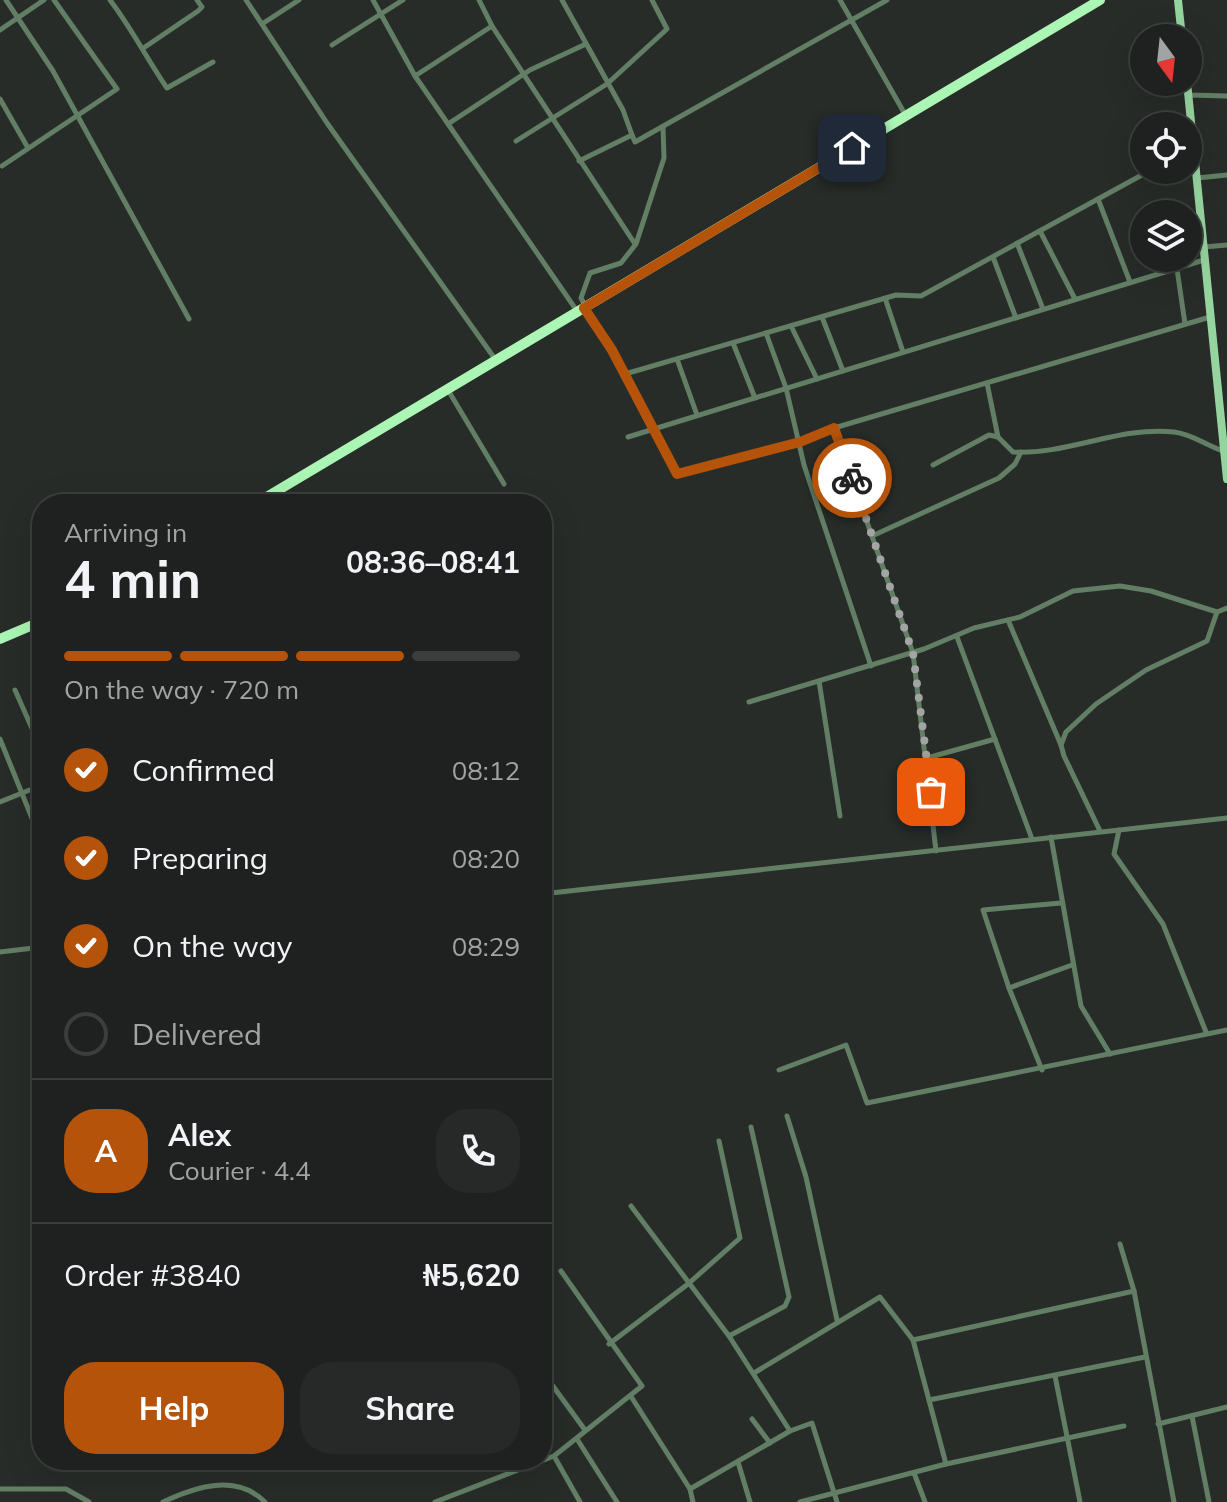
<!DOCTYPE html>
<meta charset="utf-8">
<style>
body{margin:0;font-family:Mulish,sans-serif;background:#262928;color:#f1f3f6;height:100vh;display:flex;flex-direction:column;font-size:30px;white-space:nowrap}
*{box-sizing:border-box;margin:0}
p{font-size:26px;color:#a1a3a4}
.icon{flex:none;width:44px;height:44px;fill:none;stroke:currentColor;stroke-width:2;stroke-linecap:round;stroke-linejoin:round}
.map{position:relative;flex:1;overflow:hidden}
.side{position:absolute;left:32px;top:494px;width:520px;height:976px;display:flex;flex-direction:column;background:#1e211f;border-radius:32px;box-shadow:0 8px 32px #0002,0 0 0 2px #3c3e3d}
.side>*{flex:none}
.needle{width:52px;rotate:165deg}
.fabs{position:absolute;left:1130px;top:24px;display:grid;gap:16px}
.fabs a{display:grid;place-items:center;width:72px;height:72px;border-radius:50%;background:#1e211f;box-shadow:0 8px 32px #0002,0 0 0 2px #3c3e3d;font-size:40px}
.pin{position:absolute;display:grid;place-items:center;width:68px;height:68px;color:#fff;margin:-34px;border-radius:16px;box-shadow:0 4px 12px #0006}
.courier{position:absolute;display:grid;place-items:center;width:80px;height:80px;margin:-40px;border:6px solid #b45309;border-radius:50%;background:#fff;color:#222;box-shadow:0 2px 10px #0007}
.overview em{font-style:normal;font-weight:700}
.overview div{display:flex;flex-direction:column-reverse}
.overview{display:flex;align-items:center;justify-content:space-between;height:136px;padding:0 32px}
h1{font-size:52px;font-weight:700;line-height:60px}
.bar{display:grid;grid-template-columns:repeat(4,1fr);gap:12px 8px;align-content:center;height:96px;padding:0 32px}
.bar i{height:10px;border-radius:6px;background:#3c3e3d}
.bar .selected{background:#b45309}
.bar p{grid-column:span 4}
.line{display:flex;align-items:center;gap:20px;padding:0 32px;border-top:2px solid #3c3e3d}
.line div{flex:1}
.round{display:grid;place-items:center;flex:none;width:84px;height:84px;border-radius:32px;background:#262928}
ol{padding:0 32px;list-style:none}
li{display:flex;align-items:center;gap:24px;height:88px}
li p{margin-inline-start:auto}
li .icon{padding:8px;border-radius:50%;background:#b45309;color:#fff;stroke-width:4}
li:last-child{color:#a1a3a4}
li i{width:44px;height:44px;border:4px solid #3c3e3d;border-radius:50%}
.action{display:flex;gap:16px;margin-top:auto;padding:16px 32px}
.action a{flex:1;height:92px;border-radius:32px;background:#b45309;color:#fff;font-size:32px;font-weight:700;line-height:92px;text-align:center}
.action a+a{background:#262928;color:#f1f3f6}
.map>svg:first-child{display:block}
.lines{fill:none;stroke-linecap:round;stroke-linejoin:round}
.street{stroke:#627f65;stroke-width:5}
.primary{stroke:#96d49f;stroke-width:8}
.highway{stroke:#abf5b5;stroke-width:10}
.done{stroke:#a2a5a3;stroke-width:8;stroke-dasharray:0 14.4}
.route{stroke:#b45309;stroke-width:10}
</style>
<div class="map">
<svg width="1227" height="1502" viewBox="0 0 1227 1502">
<rect width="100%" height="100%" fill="#282c29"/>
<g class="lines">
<g class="street">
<path d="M6 0 53 71 189 319"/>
<path d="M110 0C132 29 147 59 167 88L213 62"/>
<path d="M246 0 327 123 495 359"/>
<path d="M373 0 415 76 577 311"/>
<path d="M479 0 492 26 635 244"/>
<path d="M562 0 623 110 632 135"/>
<path d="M840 0 906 116"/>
<path d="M262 24 299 0"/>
<path d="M0 30 44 0"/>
<path d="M332 45 403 0"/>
<path d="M145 47 198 11 202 7 197 0"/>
<path d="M415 76 492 26"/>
<path d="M1189 95 1227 96"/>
<path d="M0 99 28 148"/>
<path d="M448 124 530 70 586 44"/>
<path d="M663 127 664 158 636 244 621 263 590 273 581 298 677 474 800 442 834 428 1210 317"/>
<path d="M516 141 607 84 667 29 652 0"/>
<path d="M579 161 632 135 635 142 887 0"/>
<path d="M2 166 117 89 54 0"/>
<path d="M1197 178 1227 175"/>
<path d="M1098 199 1130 282"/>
<path d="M1040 231 1075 299"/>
<path d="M1017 243 1043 309"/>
<path d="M1204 247 1227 245"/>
<path d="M993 257 1016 318"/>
<path d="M1177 269 1185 324"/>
<path d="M885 298 903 352"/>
<path d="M822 317 843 371"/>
<path d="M791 326 817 379"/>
<path d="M766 333 786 388 804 465 871 666"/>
<path d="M733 343 755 398"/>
<path d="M677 359 697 415"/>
<path d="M625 374 896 295 921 296 1151 170"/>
<path d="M987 383 998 437"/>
<path d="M448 390 504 484"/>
<path d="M834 428 913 653 936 851"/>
<path d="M628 437 1204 260"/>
<path d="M933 465 989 435 998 437 1013 452C1068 455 1118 426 1174 432 1193 434 1208 447 1226 452"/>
<path d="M872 536 999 478 1015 464 1021 452"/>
<path d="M1008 620 1061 745"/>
<path d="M32 627 42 652"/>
<path d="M957 637 1032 839"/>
<path d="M819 681 840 816"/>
<path d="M15 690 42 751"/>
<path d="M749 702 924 649 974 628 1020 617 1073 591 1120 586 1151 591 1217 612 1227 608"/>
<path d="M0 739 42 843"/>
<path d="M927 758 995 739"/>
<path d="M0 802 42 785"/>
<path d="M1119 830 1114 854 1163 924 1206 1032"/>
<path d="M1100 831 1064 756 1061 745 1066 732 1096 704 1146 670 1207 641 1217 612"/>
<path d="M1051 837 1081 1006 1110 1054"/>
<path d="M542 894 1227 818"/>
<path d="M0 952 42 947"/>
<path d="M1009 988 1072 965"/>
<path d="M779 1070 846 1045 867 1103 1227 1030"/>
<path d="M1042 1070 1009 988 983 910 1061 903"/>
<path d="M787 1116 806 1177 837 1320"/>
<path d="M631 1206 729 1336 790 1431"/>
<path d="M1120 1244 1134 1291 1174 1502"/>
<path d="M729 1336 785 1306 789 1297 751 1127"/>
<path d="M913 1340 946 1464"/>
<path d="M609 1344 688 1284 740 1238 719 1141"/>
<path d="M542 1371 585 1430"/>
<path d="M754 1373 880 1297 913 1340 1134 1291"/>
<path d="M1055 1376 1080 1502"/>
<path d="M632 1398 690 1489 693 1502"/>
<path d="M929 1400 1145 1357"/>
<path d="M1192 1416 1209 1502"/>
<path d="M752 1419 770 1443"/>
<path d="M1158 1424 1227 1407"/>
<path d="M577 1439 617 1502"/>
<path d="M554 1456 580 1502"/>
<path d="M738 1462 750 1502"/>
<path d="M914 1473 925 1502"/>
<path d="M0 1489H66L89 1502"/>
<path d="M690 1489 790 1431 812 1423 837 1502"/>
<path d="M163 1502C195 1487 236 1473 265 1502"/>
<path d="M435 1502 554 1456 642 1386 561 1271"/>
<path d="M800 1502 946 1464 1124 1426"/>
</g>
<g class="primary">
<path d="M1178 0 1182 38"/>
<path d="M1187 82 1227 479"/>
</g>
<g class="highway">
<path d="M255 504 1100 0"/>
<path d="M0 639 42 621"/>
</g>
</g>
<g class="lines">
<path class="done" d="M852 478 913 653 931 792"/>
<path class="route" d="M852 478 834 428 800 442 677 474 612 350 584 308 852 148"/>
</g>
</svg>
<div class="fabs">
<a><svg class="needle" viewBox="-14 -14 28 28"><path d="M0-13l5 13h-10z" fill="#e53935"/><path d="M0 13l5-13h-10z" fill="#a1a3a4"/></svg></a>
<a><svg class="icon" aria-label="locate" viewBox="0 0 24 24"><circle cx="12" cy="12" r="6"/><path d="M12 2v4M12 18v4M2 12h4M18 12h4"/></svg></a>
<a><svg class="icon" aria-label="layers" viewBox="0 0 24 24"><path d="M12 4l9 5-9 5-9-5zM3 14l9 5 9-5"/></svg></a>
</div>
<div class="pin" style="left:931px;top:792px;background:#ea580c"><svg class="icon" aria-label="bag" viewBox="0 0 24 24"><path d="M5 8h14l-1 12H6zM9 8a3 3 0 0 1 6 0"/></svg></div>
<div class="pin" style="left:852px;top:148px;background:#1f2937"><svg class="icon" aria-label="home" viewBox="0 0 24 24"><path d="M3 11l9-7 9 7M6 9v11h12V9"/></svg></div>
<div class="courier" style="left:852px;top:478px"><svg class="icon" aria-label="bike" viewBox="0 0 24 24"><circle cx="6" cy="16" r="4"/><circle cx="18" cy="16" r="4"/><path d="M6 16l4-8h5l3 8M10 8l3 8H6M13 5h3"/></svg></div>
<section class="side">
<div class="overview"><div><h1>4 min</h1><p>Arriving in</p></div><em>08:36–08:41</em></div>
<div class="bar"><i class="selected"></i><i class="selected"></i><i class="selected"></i><i></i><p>On the way · 720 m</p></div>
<ol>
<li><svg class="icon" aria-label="check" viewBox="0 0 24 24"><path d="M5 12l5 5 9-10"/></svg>Confirmed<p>08:12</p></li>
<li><svg class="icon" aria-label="check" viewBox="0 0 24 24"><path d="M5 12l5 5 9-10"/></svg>Preparing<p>08:20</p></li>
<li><svg class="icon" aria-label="check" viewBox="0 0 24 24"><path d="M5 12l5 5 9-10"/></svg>On the way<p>08:29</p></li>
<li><i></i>Delivered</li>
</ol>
<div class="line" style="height:144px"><b class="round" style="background:#b45309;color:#fff">A</b><div><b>Alex</b><p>Courier · 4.4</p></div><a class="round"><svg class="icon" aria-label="phone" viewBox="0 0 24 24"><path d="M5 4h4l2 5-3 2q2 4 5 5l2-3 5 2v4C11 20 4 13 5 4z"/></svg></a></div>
<div class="line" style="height:104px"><div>Order #3840</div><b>₦5,620</b></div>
<div class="action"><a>Help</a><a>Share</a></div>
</section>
</div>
